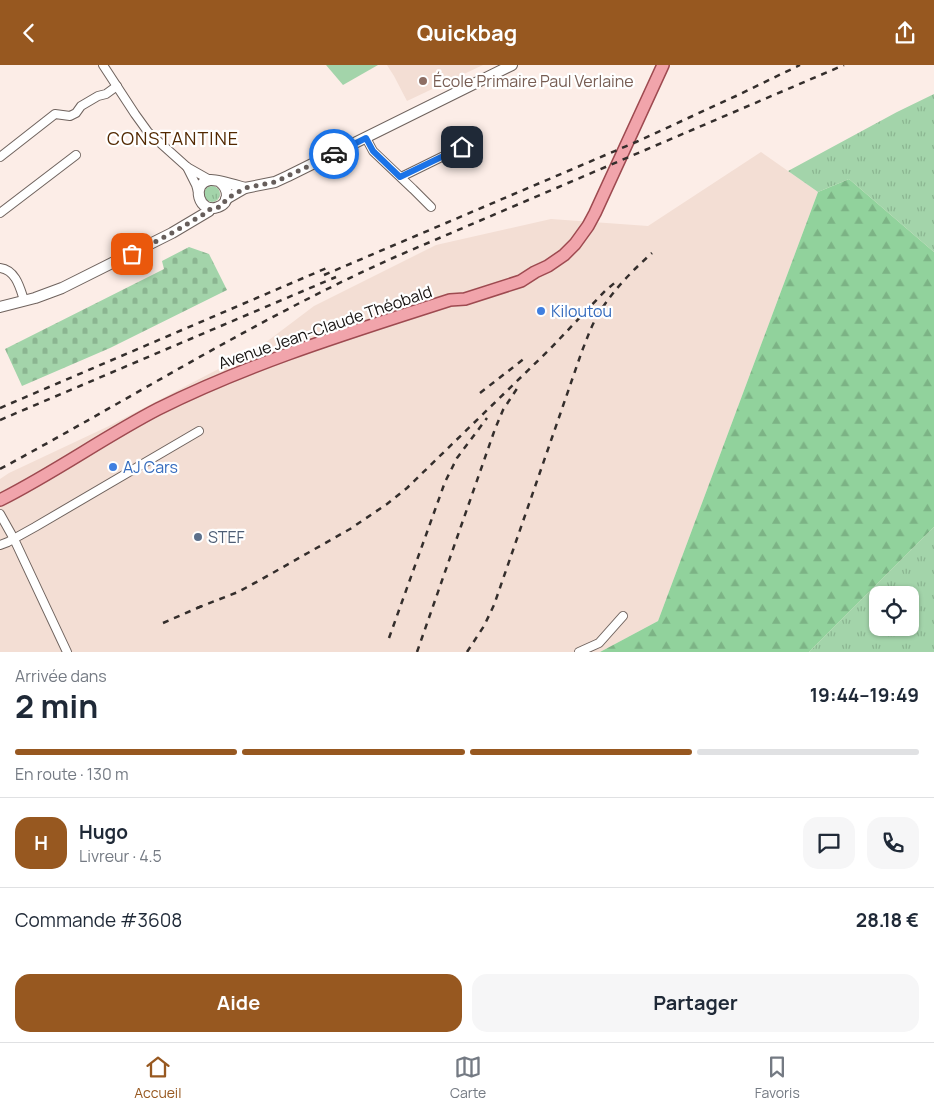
<!DOCTYPE html>
<html lang="fr">
<meta charset="utf-8">
<style>
body{margin:0;font-family:Manrope,sans-serif;background:#f6f6f7;color:#1f2937;height:100vh;display:flex;flex-direction:column;font-size:19px;white-space:nowrap}
*{box-sizing:border-box;margin:0}
p{font-size:16px;color:#747a83}
.icon{flex:none;width:28px;height:28px;fill:none;stroke:currentColor;stroke-width:2;stroke-linecap:round;stroke-linejoin:round}
.map{position:relative;height:587px;overflow:hidden}
.sheet{display:flex;flex-direction:column;background:#fff;flex:1}
.sheet>*{flex:none}
.fabs{position:absolute;left:869px;top:521px;display:grid;gap:10px}
.fabs a{display:grid;place-items:center;width:50px;height:50px;border-radius:10px;background:#fff;box-shadow:0 1px 4px #0004;font-size:25px}
.pin{position:absolute;display:grid;place-items:center;width:42px;height:42px;color:#fff;margin:-21px;border-radius:10px;box-shadow:0 2px 8px #0006}
.courier{position:absolute;display:grid;place-items:center;width:50px;height:50px;margin:-25px;border:4px solid #1a73e8;border-radius:50%;background:#fff;color:#222;box-shadow:0 1px 6px #0007}
.headline em{font-style:normal;font-weight:700}
.headline div{display:flex;flex-direction:column-reverse}
.headline{display:flex;align-items:center;justify-content:space-between;height:85px;padding:0 15px}
h1{font-size:32px;font-weight:700;line-height:38px}
.bar{display:grid;grid-template-columns:repeat(4,1fr);gap:8px 5px;align-content:center;height:60px;padding:0 15px}
.bar i{height:6px;border-radius:4px;background:#e0e1e3}
.bar .selected{background:#975820}
.bar p{grid-column:span 4}
.line{display:flex;align-items:center;gap:12px;padding:0 15px;border-top:1px solid #e0e1e3}
.line div{flex:1}
.round{display:grid;place-items:center;flex:none;width:52px;height:52px;border-radius:15px;background:#f6f6f7}
.action{display:flex;gap:10px;margin-top:auto;padding:10px 15px}
.action a{flex:1;height:58px;border-radius:15px;background:#975820;color:#fff;font-size:20px;font-weight:700;line-height:58px;text-align:center}
.action a+a{background:#f6f6f7;color:#1f2937}
header{display:flex;justify-content:space-between;align-items:center;height:65px;padding:0 15px;background:#975820;color:#fff;font-size:22px;font-weight:700}
.tabs{display:flex;justify-content:space-around;align-items:center;height:70px;border-top:1px solid #e0e1e3;background:#fff;font-size:14px;color:#747a83}
.tabs a{display:grid;justify-items:center;gap:2px}
.tabs .selected{color:#975820}
.map>svg:first-child{display:block}
.built{fill:#f3ded4}
.grass{fill:url(#grass-tufts);fill-rule:evenodd}
.forest{fill:url(#forest-firs)}
.cemetery{fill:url(#cemetery-stones)}
.pitch{fill:#a3d4aa}
.lines{fill:none;stroke-linecap:round;stroke-linejoin:round}
.street-casing{stroke:#6f635e;stroke-width:10}
.secondary-casing{stroke:#6f635e;stroke-width:12}
.primary-casing{stroke:#9e4a50;stroke-width:14}
.street{stroke:#fff;stroke-width:8}
.secondary{stroke:#fff;stroke-width:10}
.primary{stroke:#f1a4ab;stroke-width:11}
.rail{stroke:#342e2c;stroke-width:2.5;stroke-dasharray:6 6;stroke-linecap:butt}
.done{stroke:#665e5b;stroke-width:5;stroke-dasharray:0 9}
.route{stroke:#1a73e8;stroke-width:6}
.education-dot{fill:#8d6e63;stroke:#fff;stroke-width:2}
.shop-dot{fill:#3f7fe0;stroke:#fff;stroke-width:2}
.service-dot{fill:#5c6f8a;stroke:#fff;stroke-width:2}
.labels{text-anchor:middle;dominant-baseline:central;stroke-width:4.5;stroke-linejoin:round;paint-order:stroke}
.education-label{font-size:16px;fill:#785e54;stroke:#fff;text-anchor:start}
.shop-label{font-size:16px;fill:#366cbe;stroke:#fff;text-anchor:start}
.street-label{font-size:16px;fill:#15110f;stroke:#fff}
.service-label{font-size:16px;fill:#4e5e75;stroke:#fff;text-anchor:start}
.neighbourhood-label{font-size:18px;letter-spacing:1px;fill:#522800;stroke:#fff}
</style>
<header><svg class="icon" aria-label="back" viewBox="0 0 24 24"><path d="M15 5l-7 7 7 7"/></svg>Quickbag<svg class="icon" aria-label="share" viewBox="0 0 24 24"><path d="M12 15V3M7 8l5-5 5 5M5 13v7h14v-7"/></svg></header>
<div class="map">
<svg width="934" height="587" viewBox="0 0 934 587">
<defs>
<pattern id="grass-tufts" width="24" height="20" patternUnits="userSpaceOnUse" patternTransform="scale(1.25)"><rect width="24" height="20" fill="#a3d4aa"/><path d="M3 7l-1-3M5 7V3M7 7l1-3M15 17l-1-3M17 17v-4M19 17l1-3" fill="none" stroke="#8bb591"/></pattern>
<pattern id="forest-firs" width="22" height="20" patternUnits="userSpaceOnUse" patternTransform="scale(1.25)"><rect width="22" height="20" fill="#91d29c"/><path d="M5 1l3.5 6h-7zM16 11l3.5 6h-7z" fill="#7cb385"/></pattern>
<pattern id="cemetery-stones" width="16" height="16" patternUnits="userSpaceOnUse" patternTransform="scale(1.25)"><rect width="16" height="16" fill="#a3d4aa"/><path d="M2 7V4a2 2 0 0 1 4 0v3zM10 15v-3a2 2 0 0 1 4 0v3z" fill="#8bb591"/></pattern>
</defs>
<rect width="100%" height="100%" fill="#fcede7"/>
<g class="built">
<path d="M387 0H483L407 36 394 11Z"/>
<path d="M761 87 818 127 658 556 600 587H0V414L9 408 109 361 257 284 314 241 436 180 551 154 648 161Z"/>
</g>
<g class="grass">
<path d="M934 29V187L849 114 818 127 788 106 897 47Z"/>
<circle cx="212" cy="129" r="8"/>
<path d="M934 462V587H809ZM878 530H910V562H878Z"/>
</g>
<path class="forest" d="M849 114 934 187V462L809 587H600L658 556 818 127Z"/>
<path class="cemetery" d="M189 182 209 189 227 225 110 283 22 321 5 284 164 204 162 196Z"/>
<path class="pitch" d="M326 0H378L343 20Z"/>
<g class="lines">
<defs>
<g id="street">
<path d="M103 0 135 49 148 67 187 102 210 115"/>
<path d="M366 73 373 86 413 124 431 142"/>
<path d="M0 92 55 49 70 51 76 48 81 41 98 31 106 29 117 21"/>
<path d="M187 102 196 120 198 127"/>
<path d="M401 112 462 82"/>
<path d="M0 148 76 90"/>
<path d="M0 203C16 205 20 223 24 235"/>
<path d="M0 449 14 474 67 587"/>
<path d="M0 480 8 477 35 462 199 366"/>
<path d="M579 587 599 578 623 551"/>
</g>
<g id="secondary">
<path d="M220 117C229 124 230 138 218 142 199 150 190 118 210 115 217 114 238 121 245 123"/>
<path d="M226 134 245 123 275 117 288 111 512 0"/>
<path d="M0 242 35 233 62 223 172 168 209 146 210 143"/>
</g>
<path id="primary" d="M0 435C54 408 104 372 158 344 252 297 351 267 450 235L465 234 521 216 535 207 548 201 564 190 575 179 588 161 595 148 663 0"/>
</defs>
<use href="#street" class="street-casing"/>
<use href="#secondary" class="secondary-casing"/>
<use href="#primary" class="primary-casing"/>
<use href="#street" class="street"/>
<use href="#secondary" class="secondary"/>
<use href="#primary" class="primary"/>
<g class="rail">
<path d="M324 210 636 77 736 31 800 0"/>
<path d="M480 328 525 293"/>
<path d="M0 343 329 202"/>
<path d="M0 355 336 212"/>
<path d="M0 404C132 333 258 253 395 192L844 0"/>
<path d="M197 543 238 527 262 514 350 464 387 439 407 423 481 351 550 284 605 226 618 215"/>
<path d="M163 558 202 541"/>
<path d="M389 573 445 417 457 393 487 353"/>
<path d="M417 587 495 364 503 345 518 322"/>
<path d="M467 587 484 561 494 540 582 286C587 274 591 261 598 250 612 226 632 206 652 188"/>
</g>
</g>
<g class="lines">
<path class="done" d="M132 189 172 168 209 146 210 144 220 142 224 138 226 134 245 123 275 117 334 89"/>
<path class="route" d="M334 89 366 73 373 86 400 112 462 82"/>
</g>
<circle class="education-dot" cx="423" cy="16" r="5"/>
<g class="shop-dot">
<circle cx="541" cy="246" r="5"/>
<circle cx="113" cy="402" r="5"/>
</g>
<circle class="service-dot" cx="198" cy="472" r="5"/>
<g class="labels">
<g class="education-label">
<text x="433" y="16">École Primaire Paul Verlaine</text>
</g>
<g class="shop-label">
<text x="551" y="246">Kiloutou</text>
<text x="123" y="402">AJ Cars</text>
</g>
<g class="street-label">
<text transform="translate(325 262) rotate(-19)">Avenue Jean-Claude Théobald</text>
</g>
<g class="service-label">
<text x="208" y="472">STEF</text>
</g>
<g class="neighbourhood-label">
<text x="173" y="73">CONSTANTINE</text>
</g>
</g>
</svg>
<div class="fabs">
<a><svg class="icon" aria-label="locate" viewBox="0 0 24 24"><circle cx="12" cy="12" r="6"/><path d="M12 2v4M12 18v4M2 12h4M18 12h4"/></svg></a>
</div>
<div class="pin" style="left:132px;top:189px;background:#ea580c"><svg class="icon" aria-label="bag" viewBox="0 0 24 24"><path d="M5 8h14l-1 12H6zM9 8a3 3 0 0 1 6 0"/></svg></div>
<div class="pin" style="left:462px;top:82px;background:#1f2937"><svg class="icon" aria-label="home" viewBox="0 0 24 24"><path d="M3 11l9-7 9 7M6 9v11h12V9"/></svg></div>
<div class="courier" style="left:334px;top:89px"><svg class="icon" aria-label="car" viewBox="0 0 24 24"><path d="M5 17H2v-5l4-1 3-4h7l3 4 3 1v5h-3M9 17h6M6 11h13"/><circle cx="7" cy="17" r="2"/><circle cx="17" cy="17" r="2"/></svg></div>
</div>
<section class="sheet">
<div class="headline"><div><h1>2 min</h1><p>Arrivée dans</p></div><em>19:44–19:49</em></div>
<div class="bar"><i class="selected"></i><i class="selected"></i><i class="selected"></i><i></i><p>En route · 130 m</p></div>
<div class="line" style="height:90px"><b class="round" style="background:#975820;color:#fff">H</b><div><b>Hugo</b><p>Livreur · 4.5</p></div><a class="round"><svg class="icon" aria-label="chat" viewBox="0 0 24 24"><path d="M4 5h16v11H9l-5 4z"/></svg></a><a class="round"><svg class="icon" aria-label="phone" viewBox="0 0 24 24"><path d="M5 4h4l2 5-3 2q2 4 5 5l2-3 5 2v4C11 20 4 13 5 4z"/></svg></a></div>
<div class="line" style="height:65px"><div>Commande #3608</div><b>28.18 €</b></div>
<div class="action"><a>Aide</a><a>Partager</a></div>
</section>
<nav class="tabs">
<a class="selected"><svg class="icon" aria-label="home" viewBox="0 0 24 24"><path d="M3 11l9-7 9 7M6 9v11h12V9"/></svg>Accueil</a>
<a><svg class="icon" aria-label="map" viewBox="0 0 24 24"><path d="M3 6l6-2 6 2 6-2v14l-6 2-6-2-6 2zM9 4v14M15 6v14"/></svg>Carte</a>
<a><svg class="icon" aria-label="saved" viewBox="0 0 24 24"><path d="M7 4h10v16l-5-4-5 4z"/></svg>Favoris</a>
</nav>
